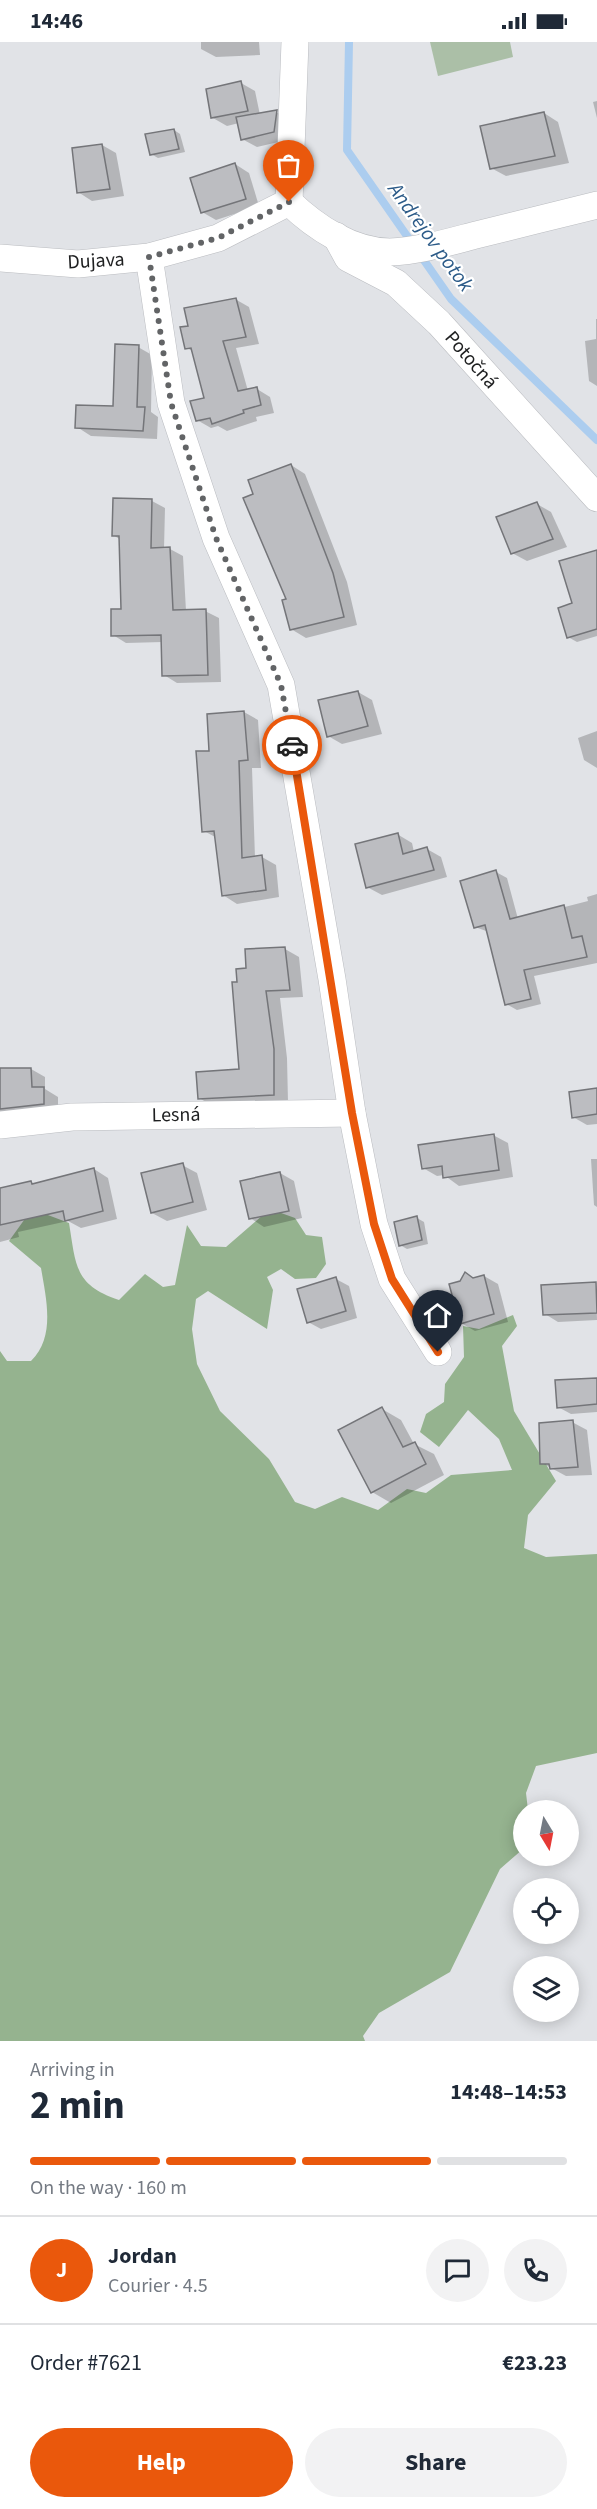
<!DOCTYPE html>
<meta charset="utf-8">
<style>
body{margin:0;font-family:"Source Sans 3",sans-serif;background:#f2f2f3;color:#1f2937;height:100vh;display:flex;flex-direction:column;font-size:22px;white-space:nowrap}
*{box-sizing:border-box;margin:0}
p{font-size:20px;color:#747a83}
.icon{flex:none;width:33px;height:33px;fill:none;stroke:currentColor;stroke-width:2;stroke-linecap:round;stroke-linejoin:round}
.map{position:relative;height:1999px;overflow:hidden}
.side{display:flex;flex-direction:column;background:#fff;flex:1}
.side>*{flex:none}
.needle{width:39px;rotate:170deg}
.controls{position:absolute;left:513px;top:1758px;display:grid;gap:12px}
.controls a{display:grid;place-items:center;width:66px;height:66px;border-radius:50%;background:#fff;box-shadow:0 3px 15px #0003;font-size:30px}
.pin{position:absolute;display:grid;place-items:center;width:51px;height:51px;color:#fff;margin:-62px -26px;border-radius:50% 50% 50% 0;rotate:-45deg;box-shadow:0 0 6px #0007}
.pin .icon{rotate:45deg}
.courier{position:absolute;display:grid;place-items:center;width:60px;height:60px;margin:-30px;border:4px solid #ea580c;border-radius:50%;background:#fff;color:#222;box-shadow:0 2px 8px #0007}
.headline em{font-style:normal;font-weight:700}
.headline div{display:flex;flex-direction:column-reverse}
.headline{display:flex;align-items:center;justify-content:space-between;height:102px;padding:0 30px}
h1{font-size:39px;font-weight:700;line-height:45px}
.bar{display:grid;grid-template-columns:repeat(4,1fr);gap:9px 6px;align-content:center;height:72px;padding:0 30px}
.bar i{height:8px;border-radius:4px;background:#e0e1e3}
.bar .on{background:#ea580c}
.bar p{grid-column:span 4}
.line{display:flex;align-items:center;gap:15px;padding:0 30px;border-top:2px solid #e0e1e3}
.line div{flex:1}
.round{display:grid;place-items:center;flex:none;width:63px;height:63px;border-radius:32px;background:#f2f2f3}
.action{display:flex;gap:12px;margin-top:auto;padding:12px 30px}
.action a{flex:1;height:69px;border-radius:36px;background:#ea580c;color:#fff;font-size:24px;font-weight:700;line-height:69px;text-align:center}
.action a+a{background:#f2f2f3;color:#1f2937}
.status{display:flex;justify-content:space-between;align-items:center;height:42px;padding:0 30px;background:#fff;direction:ltr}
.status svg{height:16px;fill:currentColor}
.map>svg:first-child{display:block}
.green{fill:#abbfa7}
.forest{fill:#95b38f}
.shadow{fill:#0003}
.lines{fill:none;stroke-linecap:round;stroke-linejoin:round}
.stream{stroke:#accdef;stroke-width:8}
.building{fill:#bcbdc1;stroke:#747579;stroke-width:1.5}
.minor-casing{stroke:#babcc0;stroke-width:28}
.minor{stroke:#fff;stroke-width:27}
.done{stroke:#626466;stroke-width:6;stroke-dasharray:0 10.8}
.route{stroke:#ea580c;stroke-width:8}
.labels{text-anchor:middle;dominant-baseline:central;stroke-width:4.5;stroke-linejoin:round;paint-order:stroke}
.street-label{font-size:20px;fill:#1e1f20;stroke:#fff}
.water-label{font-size:21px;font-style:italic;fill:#2c5b88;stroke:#fff}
</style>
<div class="status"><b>14:46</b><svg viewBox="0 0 49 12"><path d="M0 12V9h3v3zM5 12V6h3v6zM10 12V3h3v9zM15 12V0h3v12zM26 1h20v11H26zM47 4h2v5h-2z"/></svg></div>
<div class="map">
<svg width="597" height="1999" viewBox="0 0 597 1999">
<rect width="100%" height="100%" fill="#e1e3e7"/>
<path class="green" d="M430 0H510L513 15 438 34Z"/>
<path class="forest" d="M32 1167 69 1181C76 1223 74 1243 119 1258L145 1232 163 1245 175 1243 187 1183 201 1204 226 1205 270 1167 295 1176 306 1193 322 1195 326 1222 316 1236 295 1237 281 1227 267 1235 273 1248 267 1287 208 1249 196 1257 192 1287 197 1322 220 1369 269 1417 295 1460 315 1467 342 1455 378 1468 407 1447 426 1451 451 1433 512 1428 499 1397 468 1368 439 1405 420 1390 426 1372 444 1360 445 1342 464 1315 463 1284 479 1287 513 1273 517 1284 502 1304 514 1369 556 1439 528 1473 524 1506 546 1515 597 1512V1711L536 1724 526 1751 528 1768H524L523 1807 500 1827 450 1930 379 1971 363 1994 365 1999H0V1309L7 1319H31C56 1295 46 1256 41 1226L9 1199Z"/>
<g class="shadow">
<path d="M201 0H259L260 13 216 15 201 7Z"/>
<path d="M241 41 255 49 260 73 276 70 290 78 287 98 257 105 242 97 239 81 227 84 213 76Z"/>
<path d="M597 59V76L593 60Z"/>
<path d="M544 71 558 80 569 121 506 134 491 126Z"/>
<path d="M174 88 180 92 185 110 158 116 151 112Z"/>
<path d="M102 103 116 111 124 154 92 159 78 150Z"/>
<path d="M235 122 249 131 259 164 216 178 202 170Z"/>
<path d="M235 257 249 265 259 302 236 306 248 349 257 347 270 355 274 371 256 375 257 379 227 389 218 384 211 386 197 378 206 357 194 310 187 306 190 285Z"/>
<path d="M596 277H597V344L589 339 585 299 596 297Z"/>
<path d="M138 305 152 313 151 370 158 375 157 397 91 394 77 385 114 365Z"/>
<path d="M291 423 305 432 347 540 357 583 306 596 291 587 288 558 255 453Z"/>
<path d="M114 457 152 459 165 466 164 507H170L183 514 186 569H205L219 576 221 640 177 641 164 633 163 600 126 601 113 593 123 569 121 498 113 493Z"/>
<path d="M537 462 551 470 567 505 527 519 512 511Z"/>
<path d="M597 511V594L577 600 568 595 574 562Z"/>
<path d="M358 650 372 658 382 692 342 702 328 694Z"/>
<path d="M244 670 258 678 261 726H252L255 816 262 815 276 823 279 855 237 862 223 853 217 796 204 789 210 710Z"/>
<path d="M597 689V726L584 718 578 696Z"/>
<path d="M397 792 412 801 414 810 427 807 441 815 447 835 382 853 367 845Z"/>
<path d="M496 830 507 836 518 877 588 859 587 855 597 852V921L534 934 541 962 517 968 506 962 489 890 475 885Z"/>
<path d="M285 907 299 915 303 955 280 956 287 1016 288 1060 213 1064 199 1056 240 1029 239 941 248 928Z"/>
<path d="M0 1027H31L45 1035V1047L58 1055V1070H0Z"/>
<path d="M597 1047V1082L587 1083 573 1075Z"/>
<path d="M493 1093 508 1101 513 1135 459 1144 444 1133 437 1134 423 1126Z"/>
<path d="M591 1117H597V1165L594 1163Z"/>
<path d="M182 1123 197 1131 207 1168 167 1179 152 1171Z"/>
<path d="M94 1127 108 1136 117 1177 81 1186 68 1179 18 1190 19 1195 0 1200V1147L31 1140 35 1143Z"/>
<path d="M280 1131 294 1139 302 1176 264 1185 250 1176Z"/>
<path d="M417 1176 424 1180 428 1202 407 1207 400 1203Z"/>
<path d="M484 1234 498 1242 508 1280 475 1289 461 1281V1240Z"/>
<path d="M336 1237 349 1244 357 1276 321 1287 308 1280Z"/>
<path d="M596 1242 597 1278 558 1280 545 1272Z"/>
<path d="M597 1337V1370L571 1372 558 1365Z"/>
<path d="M382 1367 401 1378 414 1402 434 1412 444 1433 391 1461 372 1450 340 1389Z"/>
<path d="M572 1380 587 1388 592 1433 566 1434 542 1421Z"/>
</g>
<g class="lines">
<path class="stream" d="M349 0 347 108 451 257 597 398"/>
</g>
<g class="building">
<path d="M241 39 248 69 211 76 206 47Z"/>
<path d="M277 68 274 90 241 98 236 75Z"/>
<path d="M544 70 555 114 490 127 480 84Z"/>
<path d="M174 87 179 107 150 113 145 92Z"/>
<path d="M102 102 110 147 77 151 72 106Z"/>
<path d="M235 121 246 157 201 171 190 136Z"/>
<path d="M236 256 246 295 223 299 238 349 257 345 261 363 243 368 244 371 212 382 210 376 196 379 190 359 204 356 191 306 185 307 180 285 188 284 184 266Z"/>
<path d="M115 302 139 303 137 365H145L143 389 75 386 76 363 113 364Z"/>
<path d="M291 422 333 531 344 575 290 588 282 558 286 557 243 456 253 452 248 438Z"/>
<path d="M113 456 152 457 151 506 170 505 173 568 206 567 208 633 162 634 161 593 111 594V567H121L119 494H112Z"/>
<path d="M537 460 553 497 511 512 496 475Z"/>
<path d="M597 508V587L567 596 558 566 572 561 559 519Z"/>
<path d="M358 649 368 684 327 695 318 658Z"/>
<path d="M244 669 248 718 239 719 242 816 262 813 266 848 222 854 214 789 202 790 196 709H209L207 672Z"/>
<path d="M398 791 403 812 427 805 434 828 366 846 355 802Z"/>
<path d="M496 828 510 877 564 863 572 896 582 894 587 915 524 928 531 957 505 963 485 883 474 886 460 839Z"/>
<path d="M285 905 290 948 266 949 274 1007V1053L198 1057 196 1030 239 1027 232 940H237L236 927 246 926 245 907Z"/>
<path d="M0 1026H31L32 1045H44V1062L0 1067Z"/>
<path d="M597 1046V1072L572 1076 569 1050Z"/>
<path d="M494 1092 499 1128 443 1136 442 1124 422 1127 418 1103Z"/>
<path d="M183 1121 193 1160 151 1171 141 1131Z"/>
<path d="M94 1126 103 1169 65 1179 63 1169 0 1183V1146L31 1139 32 1142Z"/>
<path d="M280 1130 289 1169 249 1177 240 1139Z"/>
<path d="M417 1174 422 1198 399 1204 394 1180Z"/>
<path d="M465 1230 473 1236 484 1233 494 1272 460 1282 449 1242 460 1239Z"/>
<path d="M336 1235 346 1269 307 1281 297 1247Z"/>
<path d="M596 1240 597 1271 543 1273 541 1243Z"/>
<path d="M597 1336V1362L557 1366 555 1338Z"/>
<path d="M382 1365 403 1405 415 1400 426 1422 371 1451 338 1388Z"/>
<path d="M573 1378 578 1425 550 1427 549 1422H540L539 1381Z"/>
</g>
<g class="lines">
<defs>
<g id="minor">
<path d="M289 160C315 185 352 210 390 210 419 209 449 200 476 193 516 183 557 173 597 163"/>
<path d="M289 160 295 0"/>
<path d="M336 194 348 216 396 241 439 281 597 456"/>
<path d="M149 215 171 361 216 496 281 643 332 937 352 1071 374 1182 392 1237 438 1310"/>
<path d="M0 216 78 222 149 215 218 196 289 160"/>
<path d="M0 1083 72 1075 352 1071"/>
</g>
</defs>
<use href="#minor" class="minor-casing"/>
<use href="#minor" class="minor"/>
</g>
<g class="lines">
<path class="done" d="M289 160 218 196 149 215 171 361 216 496 281 643 292 703"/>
<path class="route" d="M292 703 352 1071 374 1182 392 1237 438 1310"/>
</g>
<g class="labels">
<g class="street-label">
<text transform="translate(96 219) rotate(-3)">Dujava</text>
<text transform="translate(471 318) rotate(49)">Potočná</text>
<text transform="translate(176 1073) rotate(-1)">Lesná</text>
</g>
<g class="water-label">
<text transform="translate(431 195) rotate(54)">Andrejov potok</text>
</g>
</g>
</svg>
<div class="controls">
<a><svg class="needle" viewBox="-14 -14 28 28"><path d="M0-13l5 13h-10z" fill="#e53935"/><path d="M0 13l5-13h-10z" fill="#747a83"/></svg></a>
<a><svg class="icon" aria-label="locate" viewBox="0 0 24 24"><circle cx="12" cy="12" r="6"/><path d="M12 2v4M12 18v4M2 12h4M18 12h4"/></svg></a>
<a><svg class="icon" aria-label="layers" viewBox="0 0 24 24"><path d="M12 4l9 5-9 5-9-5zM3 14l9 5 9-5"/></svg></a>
</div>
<div class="pin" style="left:289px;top:160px;background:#ea580c"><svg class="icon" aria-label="bag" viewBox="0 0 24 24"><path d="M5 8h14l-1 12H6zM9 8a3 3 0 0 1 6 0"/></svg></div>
<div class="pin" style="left:438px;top:1310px;background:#1f2937"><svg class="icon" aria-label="home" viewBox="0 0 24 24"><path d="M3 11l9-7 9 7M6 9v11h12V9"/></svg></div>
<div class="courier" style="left:292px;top:703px"><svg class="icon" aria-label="car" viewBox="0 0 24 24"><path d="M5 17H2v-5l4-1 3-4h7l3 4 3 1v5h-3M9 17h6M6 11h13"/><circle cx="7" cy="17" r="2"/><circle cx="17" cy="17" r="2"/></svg></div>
</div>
<section class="side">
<div class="headline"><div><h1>2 min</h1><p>Arriving in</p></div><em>14:48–14:53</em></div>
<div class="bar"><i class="on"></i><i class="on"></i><i class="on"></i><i></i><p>On the way · 160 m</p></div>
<div class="line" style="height:108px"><b class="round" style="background:#ea580c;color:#fff">J</b><div><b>Jordan</b><p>Courier · 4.5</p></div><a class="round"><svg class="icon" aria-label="chat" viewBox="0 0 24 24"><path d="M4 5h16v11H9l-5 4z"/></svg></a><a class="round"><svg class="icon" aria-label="phone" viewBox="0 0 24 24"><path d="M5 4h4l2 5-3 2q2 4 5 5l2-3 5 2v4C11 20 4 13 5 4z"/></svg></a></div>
<div class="line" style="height:78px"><div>Order #7621</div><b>€23.23</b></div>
<div class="action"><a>Help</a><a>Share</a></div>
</section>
